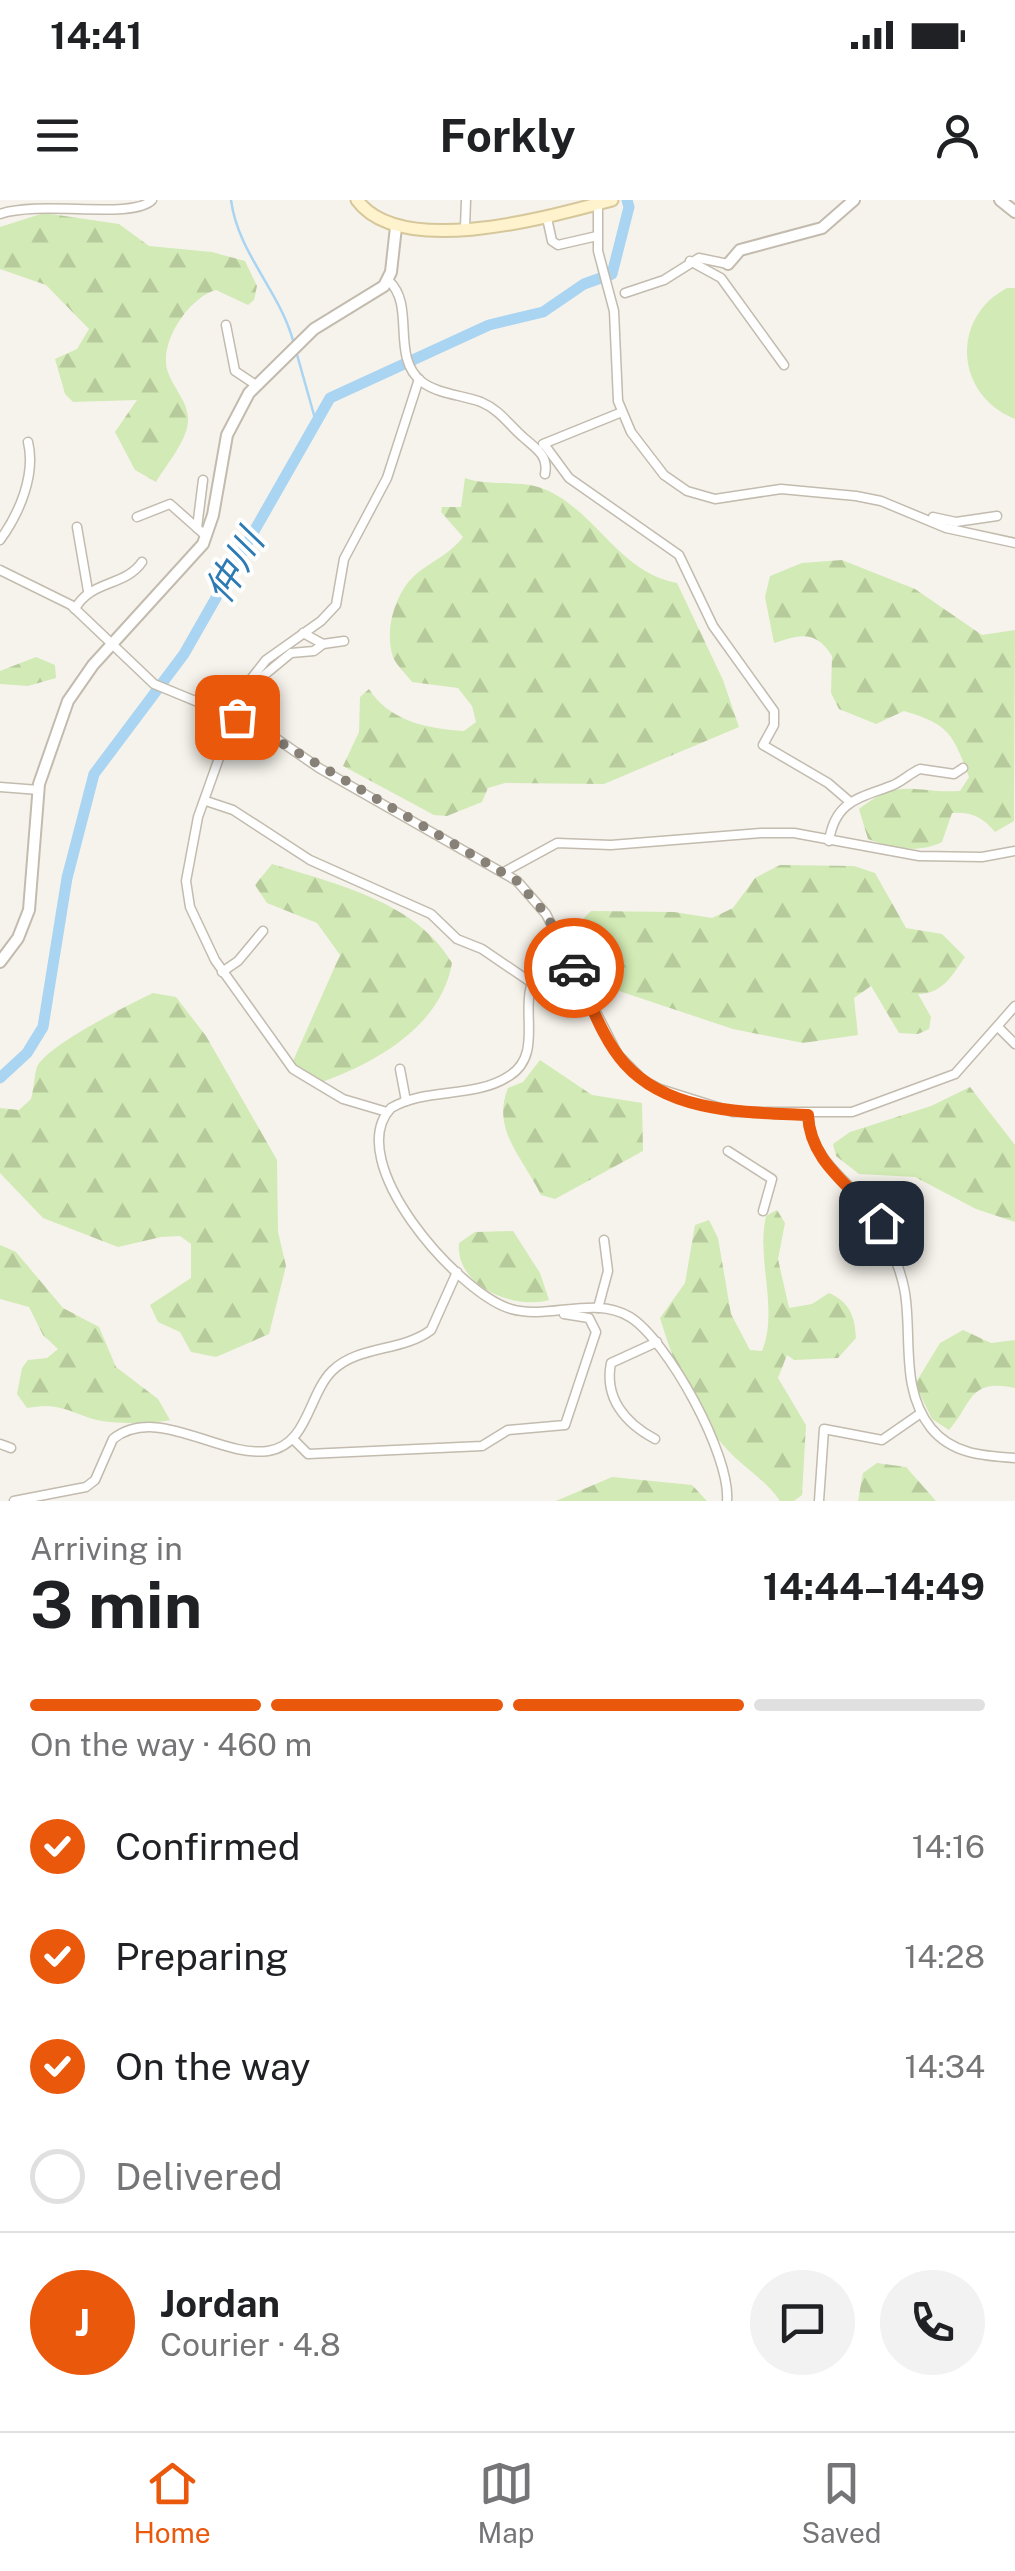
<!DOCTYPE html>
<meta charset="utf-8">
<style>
body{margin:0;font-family:"Public Sans","Noto Sans JP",sans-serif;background:#f2f2f2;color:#202124;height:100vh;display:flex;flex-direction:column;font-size:38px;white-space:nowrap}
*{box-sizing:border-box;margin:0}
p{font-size:32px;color:#757577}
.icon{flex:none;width:55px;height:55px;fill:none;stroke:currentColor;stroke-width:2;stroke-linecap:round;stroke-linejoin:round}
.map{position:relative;height:1301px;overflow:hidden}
.side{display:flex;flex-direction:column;background:#fff;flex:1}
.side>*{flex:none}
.pin{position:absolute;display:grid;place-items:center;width:85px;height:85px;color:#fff;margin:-42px;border-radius:20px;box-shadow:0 5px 15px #0006}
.courier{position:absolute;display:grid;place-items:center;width:100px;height:100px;margin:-50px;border:8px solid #ea580c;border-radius:50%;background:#fff;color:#222;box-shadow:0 2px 12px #0007}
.overview em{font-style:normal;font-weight:700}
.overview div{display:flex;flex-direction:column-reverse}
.overview{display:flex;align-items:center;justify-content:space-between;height:170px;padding:0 30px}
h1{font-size:65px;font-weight:700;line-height:75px}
.bar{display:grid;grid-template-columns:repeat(4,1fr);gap:15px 10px;align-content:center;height:120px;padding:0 30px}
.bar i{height:12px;border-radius:8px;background:#e0e0e0}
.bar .active{background:#ea580c}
.bar p{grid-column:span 4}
.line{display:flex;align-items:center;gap:25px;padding:0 30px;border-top:2px solid #e0e0e0}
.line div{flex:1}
.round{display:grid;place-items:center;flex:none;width:105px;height:105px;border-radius:52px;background:#f2f2f2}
ol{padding:0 30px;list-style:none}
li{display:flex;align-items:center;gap:30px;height:110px}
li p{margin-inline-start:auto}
li .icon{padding:10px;border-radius:50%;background:#ea580c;color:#fff;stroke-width:4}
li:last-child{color:#757577}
li i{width:55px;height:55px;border:5px solid #e0e0e0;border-radius:50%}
.status{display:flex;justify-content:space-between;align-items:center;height:70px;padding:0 50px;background:#fff;direction:ltr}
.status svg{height:28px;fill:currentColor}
header{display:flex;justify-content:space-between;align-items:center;height:130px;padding:0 30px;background:#fff;font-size:45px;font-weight:700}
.dock{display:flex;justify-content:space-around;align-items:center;height:140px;border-top:2px solid #e0e0e0;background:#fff;font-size:28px;color:#757577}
.dock a{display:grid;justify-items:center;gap:5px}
.dock .active{color:#ea580c}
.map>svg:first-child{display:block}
.forest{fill:url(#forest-firs)}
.garden{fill:#d2eab5}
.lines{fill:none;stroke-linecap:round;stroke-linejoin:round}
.stream{stroke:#a9d4f2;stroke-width:2.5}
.river{stroke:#a9d4f2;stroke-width:11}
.minor-casing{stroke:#c2bbae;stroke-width:11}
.tertiary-casing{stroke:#c2bbae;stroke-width:14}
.secondary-casing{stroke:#d6c79b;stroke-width:15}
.minor{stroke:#fff;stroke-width:8}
.tertiary{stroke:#fff;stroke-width:10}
.secondary{stroke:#fff3cd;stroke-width:11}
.done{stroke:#878178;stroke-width:10;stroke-dasharray:0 18}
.route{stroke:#ea580c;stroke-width:12}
.labels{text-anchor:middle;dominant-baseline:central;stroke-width:8;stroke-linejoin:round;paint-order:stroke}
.water-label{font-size:38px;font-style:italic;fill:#2e7ab2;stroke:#fff}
</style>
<div class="status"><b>14:41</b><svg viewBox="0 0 49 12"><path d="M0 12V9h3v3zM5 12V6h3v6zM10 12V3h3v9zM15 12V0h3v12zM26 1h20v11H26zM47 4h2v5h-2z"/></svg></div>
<header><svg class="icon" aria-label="menu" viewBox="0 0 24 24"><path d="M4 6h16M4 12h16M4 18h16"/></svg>Forkly<svg class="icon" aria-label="person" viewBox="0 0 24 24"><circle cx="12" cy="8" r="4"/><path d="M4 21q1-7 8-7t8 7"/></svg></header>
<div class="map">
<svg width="1015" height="1301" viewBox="0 0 1015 1301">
<defs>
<pattern id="forest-firs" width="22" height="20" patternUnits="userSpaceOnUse" patternTransform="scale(2.5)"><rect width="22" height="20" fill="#d2eab5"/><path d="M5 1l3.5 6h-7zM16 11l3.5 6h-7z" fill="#b6ca9c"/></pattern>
</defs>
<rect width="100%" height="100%" fill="#f6f3ec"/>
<g class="forest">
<path d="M44 13 119 24 149 46 212 52 245 61 257 86 254 100 248 105 216 90C191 97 164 135 166 163 167 182 189 200 188 220 188 240 166 265 156 282L135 270 115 232 137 200 73 202 65 194 55 159 77 149 89 129 46 85 0 69V27Z"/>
<path d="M465 278C490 287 519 279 544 289 597 311 618 372 677 383L723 480 739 527 604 584 505 583 488 588 482 602 447 616 434 615 343 566 359 532 360 497 369 489C389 521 428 529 464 531L476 522 472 506 458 488 412 482C407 475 396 465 393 457 384 431 395 394 414 376 431 361 448 356 463 337L441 312 442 307H461Z"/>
<path d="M842 360 915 389 982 435 1015 430 1014 621 995 632C984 618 971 611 952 613L942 642C918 654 892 648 868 639L859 609C901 576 915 594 960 591L969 577C953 534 949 524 904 511L876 524 839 509 831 493 832 456C816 430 801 434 774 443L765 397 770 376 802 363Z"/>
<path d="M36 457 55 465 56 478 28 486 0 484V471Z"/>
<path d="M272 664C336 684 417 702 452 763 441 828 372 865 316 884L298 872 293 861 340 755 317 723 267 703 255 685Z"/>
<path d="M780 665 854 666 875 673 906 728 942 734 965 757C952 776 942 794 918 794L931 817 929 829 918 834 899 833 871 786 854 798 858 835 803 843 733 829 592 782 568 734 591 711 674 712 712 718 733 708 755 678Z"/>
<path d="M153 793 176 797 206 836 277 960 278 1032 286 1066 269 1134 216 1157 191 1152 180 1132 158 1122 150 1105 191 1078V1044L180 1036 161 1037 118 1047 43 1018 0 973V908L19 910 31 899C34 889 34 876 37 867 47 845 130 804 153 793Z"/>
<path d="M540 860 592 895 642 903 643 951 555 999 541 995C523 958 491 930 508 888L523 882Z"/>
<path d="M970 887 1015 945V1022L976 1009 915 977 859 974 836 956 833 944 850 932 931 906Z"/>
<path d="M777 1010 785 1023 778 1059 789 1108 812 1104 829 1093C850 1102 855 1117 856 1138L838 1158 794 1160 787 1155 778 1178 806 1225 802 1295 794 1301H780C764 1278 742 1267 724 1246 691 1210 674 1163 660 1118L685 1083 695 1025 709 1020 718 1038 731 1114 750 1150 762 1151C779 1109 756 1060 766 1016Z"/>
<path d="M513 1031 540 1073 549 1100C514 1110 455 1086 459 1043L475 1032Z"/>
<path d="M0 1045 16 1052 63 1108 99 1127 116 1167 158 1199 170 1220C156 1224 112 1224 97 1220 68 1212 61 1202 27 1208L17 1194 22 1168 28 1160 47 1158 58 1149 43 1135 29 1107 0 1099Z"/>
<path d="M963 1130 991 1143 1015 1140V1188C968 1178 973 1203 949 1230L932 1219 915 1184 940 1143Z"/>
<path d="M877 1263 906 1267 936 1301H858L863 1273Z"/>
<path d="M612 1277 692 1285 707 1301H556Z"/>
</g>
<path class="garden" d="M1007 88H1015V219C955 195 950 118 1007 88Z"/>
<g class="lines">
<g class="stream">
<path d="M231 0C238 54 281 92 294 144"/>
<path d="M296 151 316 222"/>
</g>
<path class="river" d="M0 878 27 853 43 827 67 678 94 574 184 454 330 198 489 125 543 112 584 84 612 74 629 7 627 0"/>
<defs>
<g id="minor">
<path d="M598 3V51L614 111 618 201 631 232 664 275 687 291 715 299 781 289 856 296 881 301 946 328 1015 343"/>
<path d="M0 14C42 0 132 20 152 0"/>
<path d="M547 18 552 41 558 45 597 36"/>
<path d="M465 27 466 0"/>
<path d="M690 61 721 78 784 165"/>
<path d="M389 81C416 106 390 157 422 182 438 194 462 195 481 202 500 210 508 224 523 237 535 248 549 255 545 274"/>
<path d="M625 93 664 80 699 58 728 64"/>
<path d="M226 125 235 171 256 185"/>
<path d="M543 244 622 212"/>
<path d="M544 244 569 278 679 355 713 426 774 511V525L763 545 828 583 849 601"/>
<path d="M137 317 170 304 206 336"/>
<path d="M933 317 956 322 997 316"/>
<path d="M77 327 88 391"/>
<path d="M197 328 203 280"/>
<path d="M0 340C19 314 36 275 28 242"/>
<path d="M0 370 71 405 154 484 261 528 319 568 517 681 546 714 618 855 643 880 660 889 733 912H852L955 874 1015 806"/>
<path d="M75 409C90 380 125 387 142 362"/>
<path d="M303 433 323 444 344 441"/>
<path d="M262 477 291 453 314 451 323 444"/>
<path d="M0 587 39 590"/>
<path d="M206 601 233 610 310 660 431 714 457 739 482 749 532 783"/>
<path d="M829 641C835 601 859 598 891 586 902 582 910 573 920 569L954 574 963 568"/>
<path d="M504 672 557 643 611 645 761 633H794L919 656 982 657 1015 651"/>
<path d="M558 736C547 750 533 773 530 790 524 819 540 857 509 876 474 899 426 887 391 908 341 961 459 1094 511 1109 549 1120 594 1095 630 1117 668 1141 731 1256 727 1301"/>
<path d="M222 772 238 761 263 731"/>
<path d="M999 828 1015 844"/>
<path d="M400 869 406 901"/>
<path d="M387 912 343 899 293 869 215 760 190 707 186 681 198 617 244 488 266 460 321 421 336 405 344 359 387 278 419 179"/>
<path d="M808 915C811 971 867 987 886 1035 894 1056 904 1078 906 1101 911 1144 902 1192 931 1228 952 1254 983 1256 1015 1258"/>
<path d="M728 951 772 979 763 1011"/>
<path d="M598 1108 608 1071 604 1040"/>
<path d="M655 1239C625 1223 604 1198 611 1163L657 1142"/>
<path d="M294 1240 308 1254 482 1246 508 1230 565 1225 596 1132 589 1118 564 1114"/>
<path d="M0 1244 11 1248"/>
<path d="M14 1301 86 1287 95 1280 113 1239C157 1204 220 1258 268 1251 308 1245 308 1195 332 1171 358 1145 402 1152 431 1130L457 1072"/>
<path d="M819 1301 824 1229 882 1240 921 1213"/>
</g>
<g id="tertiary">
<path d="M1000 0 1015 12"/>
<path d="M728 64 740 50 822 28 854 0"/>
<path d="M0 762 18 738 29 710 39 584 68 501 93 465 203 344 213 315 227 235 249 193 314 129 384 86 391 72 396 27"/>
</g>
<path id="secondary" d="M357 0C401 60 552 16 612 0"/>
</defs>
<use href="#minor" class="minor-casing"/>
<use href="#tertiary" class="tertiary-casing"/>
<use href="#secondary" class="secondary-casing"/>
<use href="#minor" class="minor"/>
<use href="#tertiary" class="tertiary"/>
<use href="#secondary" class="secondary"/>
</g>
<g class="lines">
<path class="done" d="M237 517 517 681 546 714 574 768"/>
<path class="route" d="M574 768C589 798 602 839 625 864 670 914 747 912 808 915 810 964 854 987 881 1023"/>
</g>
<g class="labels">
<g class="water-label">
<text transform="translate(234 366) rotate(-60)">仲川</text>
</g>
</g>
</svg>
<div class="pin" style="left:237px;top:517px;background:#ea580c"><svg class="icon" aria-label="bag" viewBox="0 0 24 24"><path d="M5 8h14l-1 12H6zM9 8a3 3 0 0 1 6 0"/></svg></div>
<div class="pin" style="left:881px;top:1023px;background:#1f2937"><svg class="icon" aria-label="home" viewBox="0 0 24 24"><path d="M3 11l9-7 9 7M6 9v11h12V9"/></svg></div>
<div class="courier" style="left:574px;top:768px"><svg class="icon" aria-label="car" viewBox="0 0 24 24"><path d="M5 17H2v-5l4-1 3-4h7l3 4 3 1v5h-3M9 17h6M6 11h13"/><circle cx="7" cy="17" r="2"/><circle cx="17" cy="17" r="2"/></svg></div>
</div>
<section class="side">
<div class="overview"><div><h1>3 min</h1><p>Arriving in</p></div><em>14:44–14:49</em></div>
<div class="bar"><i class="active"></i><i class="active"></i><i class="active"></i><i></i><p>On the way · 460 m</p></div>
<ol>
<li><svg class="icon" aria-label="check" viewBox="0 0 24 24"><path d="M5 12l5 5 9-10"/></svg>Confirmed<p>14:16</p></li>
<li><svg class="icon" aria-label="check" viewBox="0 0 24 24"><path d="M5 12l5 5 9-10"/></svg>Preparing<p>14:28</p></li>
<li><svg class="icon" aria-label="check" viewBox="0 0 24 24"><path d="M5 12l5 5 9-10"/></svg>On the way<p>14:34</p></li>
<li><i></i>Delivered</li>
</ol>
<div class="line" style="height:180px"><b class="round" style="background:#ea580c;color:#fff">J</b><div><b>Jordan</b><p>Courier · 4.8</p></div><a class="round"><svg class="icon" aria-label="chat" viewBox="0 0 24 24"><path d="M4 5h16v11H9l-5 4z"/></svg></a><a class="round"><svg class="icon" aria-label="phone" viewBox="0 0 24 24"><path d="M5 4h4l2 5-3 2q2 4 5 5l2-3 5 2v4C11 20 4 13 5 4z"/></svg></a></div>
</section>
<nav class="dock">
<a class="active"><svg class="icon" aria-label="home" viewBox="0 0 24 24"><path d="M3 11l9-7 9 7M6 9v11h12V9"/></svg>Home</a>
<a><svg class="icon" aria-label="map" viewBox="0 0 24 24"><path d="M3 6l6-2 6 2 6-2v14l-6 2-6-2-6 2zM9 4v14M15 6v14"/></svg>Map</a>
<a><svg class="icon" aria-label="saved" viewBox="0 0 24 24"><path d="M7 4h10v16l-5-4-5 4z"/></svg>Saved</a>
</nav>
